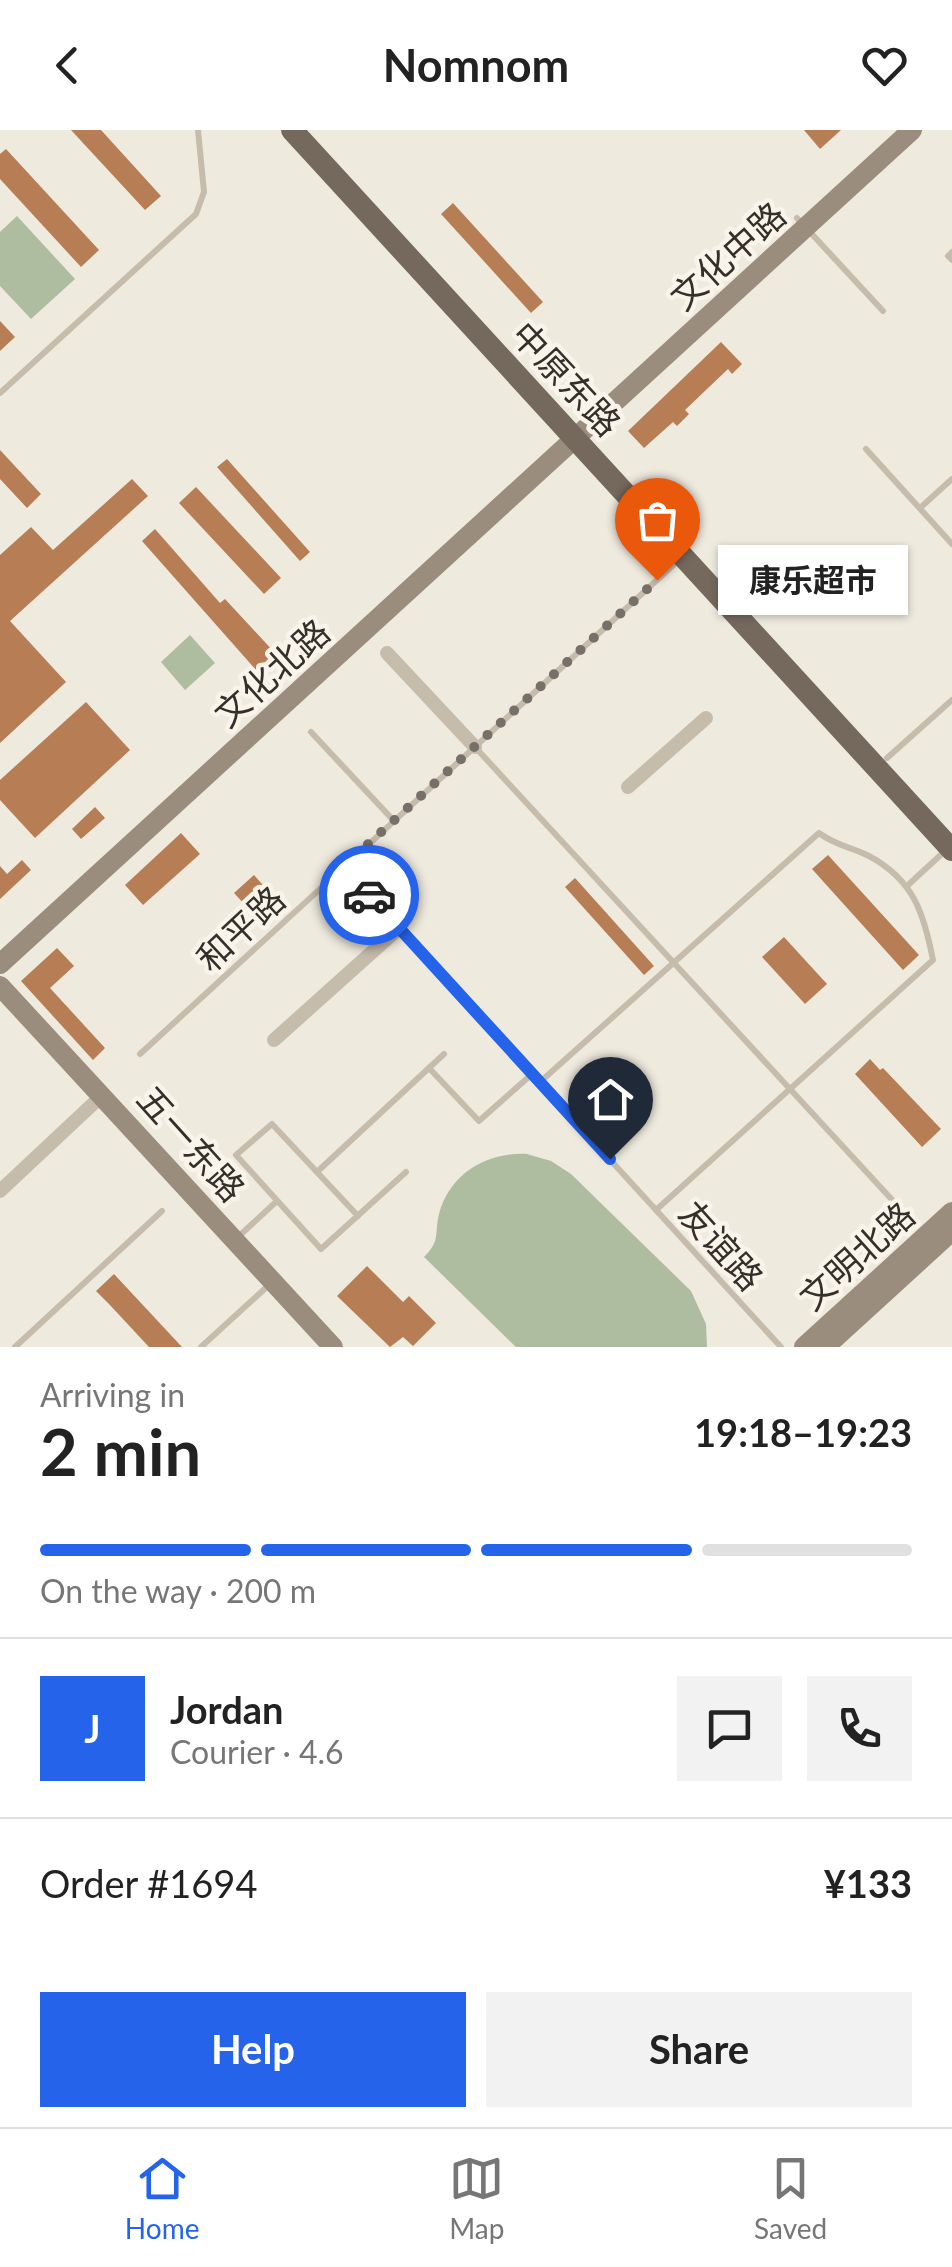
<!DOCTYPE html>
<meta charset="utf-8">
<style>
body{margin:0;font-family:Lato,"Noto Sans SC",sans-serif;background:#f2f2f2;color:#222;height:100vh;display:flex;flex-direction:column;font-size:38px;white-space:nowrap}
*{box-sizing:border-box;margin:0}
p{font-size:32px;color:#767676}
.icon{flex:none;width:55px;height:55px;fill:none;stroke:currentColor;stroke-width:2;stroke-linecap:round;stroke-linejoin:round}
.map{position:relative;height:1217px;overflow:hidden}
.details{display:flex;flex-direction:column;background:#fff;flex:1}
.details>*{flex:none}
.pin{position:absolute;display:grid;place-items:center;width:85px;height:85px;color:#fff;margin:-102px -42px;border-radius:50% 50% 50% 0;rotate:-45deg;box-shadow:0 0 10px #0007}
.pin .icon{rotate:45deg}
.courier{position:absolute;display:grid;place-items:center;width:100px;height:100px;margin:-50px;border:8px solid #2563eb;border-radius:50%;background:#fff;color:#222;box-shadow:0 2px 12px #0007}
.bubble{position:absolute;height:70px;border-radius:0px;background:#fff;box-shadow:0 2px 8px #0004;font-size:32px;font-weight:700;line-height:70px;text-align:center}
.head em{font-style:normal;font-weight:700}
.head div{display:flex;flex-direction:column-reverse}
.head{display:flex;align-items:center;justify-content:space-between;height:170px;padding:0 40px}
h1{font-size:65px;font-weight:700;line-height:75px}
.bar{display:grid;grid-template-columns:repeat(4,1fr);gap:15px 10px;align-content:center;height:120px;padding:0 40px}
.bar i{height:12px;border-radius:8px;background:#e0e0e0}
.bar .current{background:#2563eb}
.bar p{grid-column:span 4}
.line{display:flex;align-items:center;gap:25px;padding:0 40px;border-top:2px solid #e0e0e0}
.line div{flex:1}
.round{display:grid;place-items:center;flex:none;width:105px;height:105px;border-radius:0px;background:#f2f2f2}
.action{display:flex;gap:20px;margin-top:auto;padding:20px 40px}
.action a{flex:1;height:115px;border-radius:0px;background:#2563eb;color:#fff;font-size:40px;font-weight:700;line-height:115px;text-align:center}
.action a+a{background:#f2f2f2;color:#222}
header{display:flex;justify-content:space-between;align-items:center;height:130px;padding:0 40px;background:#fff;font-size:45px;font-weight:700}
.menu{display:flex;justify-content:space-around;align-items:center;height:140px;border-top:2px solid #e0e0e0;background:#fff;font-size:28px;color:#767676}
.menu a{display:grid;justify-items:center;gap:5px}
.menu .current{color:#2563eb}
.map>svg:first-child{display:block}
.green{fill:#aebda0}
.building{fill:#b77e55}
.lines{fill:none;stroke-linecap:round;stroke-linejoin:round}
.lane{stroke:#c6bcac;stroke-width:6}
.street{stroke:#c6bcac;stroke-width:14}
.secondary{stroke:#9a8d7d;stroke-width:20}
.primary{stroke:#75695d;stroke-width:22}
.done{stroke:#767069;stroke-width:10;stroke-dasharray:0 18}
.route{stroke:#2563eb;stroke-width:12}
.labels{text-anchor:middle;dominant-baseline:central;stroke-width:9;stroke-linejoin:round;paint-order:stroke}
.street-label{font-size:35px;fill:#352f2a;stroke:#f8f4ea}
</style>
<header><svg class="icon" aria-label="back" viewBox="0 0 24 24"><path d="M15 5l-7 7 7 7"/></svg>Nomnom<svg class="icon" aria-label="heart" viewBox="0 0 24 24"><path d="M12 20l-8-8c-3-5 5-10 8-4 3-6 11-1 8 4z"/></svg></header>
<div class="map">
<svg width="952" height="1217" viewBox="0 0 952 1217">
<rect width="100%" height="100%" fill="#efeade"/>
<g class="green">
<path d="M17 86 75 149 31 189 0 156V102Z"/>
<path d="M190 505 215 533 185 560 161 532Z"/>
<path d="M527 1024 551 1031 571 1044 691 1161 706 1194 707 1217H516L424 1127C441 1110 434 1105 439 1084 450 1043 487 1022 527 1024Z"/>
</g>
<g class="building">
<path d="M71 0H101L161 66 145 80Z"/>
<path d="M804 0H841L820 19Z"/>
<path d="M6 19 99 120 81 137 0 49V24Z"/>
<path d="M453 73 543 172 531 183 441 84Z"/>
<path d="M0 191 15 207 0 221Z"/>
<path d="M721 212 742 234 732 244 728 239 685 280 689 284 677 296 673 292 644 318 628 301Z"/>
<path d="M0 320 41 364 27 378 0 349Z"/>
<path d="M227 329 310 422 300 431 217 337Z"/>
<path d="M132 349 148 366 10 491 66 552 0 613V425L31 397 53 420Z"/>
<path d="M196 357 281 448 264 464 179 373Z"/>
<path d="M155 399 220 473 225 469 275 523 256 540 142 411Z"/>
<path d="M86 572 130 620 35 708 0 670V650Z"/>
<path d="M95 677 105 688 81 709 72 699Z"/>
<path d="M181 703 200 724 143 775 125 755Z"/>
<path d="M828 725 919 825 903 840 812 739Z"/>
<path d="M22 730 31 740 0 769V736L7 744Z"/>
<path d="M254 745 278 772 259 790 234 763Z"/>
<path d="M575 748 654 836 644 845 565 757Z"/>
<path d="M784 807 827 854 805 874 762 827Z"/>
<path d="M57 818 74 836 50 858 105 918 93 930 21 851Z"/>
<path d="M870 929 880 940 883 938 941 999 922 1017 855 944Z"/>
<path d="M367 1136 403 1172 409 1166 436 1193 413 1216 403 1207 390 1217 337 1166Z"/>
<path d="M114 1144 127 1158 182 1217H149L109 1174 96 1161Z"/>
</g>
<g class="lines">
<g class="lane">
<path d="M797 88 883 181"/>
<path d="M952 122 948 126 952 130"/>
<path d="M0 263 196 84 204 62 198 0"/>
<path d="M866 319 952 414"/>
<path d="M920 378 952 349"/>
<path d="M311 602 394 691"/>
<path d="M475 617 907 1086"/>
<path d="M887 628 952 570"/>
<path d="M343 737 781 1217"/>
<path d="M907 756 946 720"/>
<path d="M140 924 681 428"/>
<path d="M429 938 479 991 532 944"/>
<path d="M540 952 819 703C836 716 852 717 869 726 914 750 924 784 933 830L656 1080"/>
<path d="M317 1042 444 924"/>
<path d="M358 1086 272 994 236 1025 321 1119 406 1042"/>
<path d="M238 1107 277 1071"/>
<path d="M15 1217 162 1081"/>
<path d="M201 1217 270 1154"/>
</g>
<g class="street">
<path d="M387 523 475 617"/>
<path d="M628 657 706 588"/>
<path d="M274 910 399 798"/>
<path d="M0 1061 95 972"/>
</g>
<g class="secondary">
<path d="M0 834 912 0"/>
<path d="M0 856 333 1217"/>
<path d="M804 1217 952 1082"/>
<path d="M825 1217 952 1101"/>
</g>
<path class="primary" d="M292 0 952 720"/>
</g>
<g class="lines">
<path class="done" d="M369 765 343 737 657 450"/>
<path class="route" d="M369 765 610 1029"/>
</g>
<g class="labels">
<g class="street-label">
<text transform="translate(727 125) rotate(-42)">文化中路</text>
<text transform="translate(567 248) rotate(47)">中原东路</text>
<text transform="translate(271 542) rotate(-42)">文化北路</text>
<text transform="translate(240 798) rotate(-43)">和平路</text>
<text transform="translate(192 1013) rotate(48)">五一东路</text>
<text transform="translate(722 1115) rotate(48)">友谊路</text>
<text transform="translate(856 1125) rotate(-42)">文明北路</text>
</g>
</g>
</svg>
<div class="pin" style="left:657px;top:450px;background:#ea580c"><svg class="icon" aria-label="bag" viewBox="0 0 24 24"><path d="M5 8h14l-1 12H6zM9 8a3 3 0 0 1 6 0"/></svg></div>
<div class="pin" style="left:610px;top:1029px;background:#1f2937"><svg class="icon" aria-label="home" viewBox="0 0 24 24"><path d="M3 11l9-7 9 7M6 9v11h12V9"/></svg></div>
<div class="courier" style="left:369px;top:765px"><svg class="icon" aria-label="car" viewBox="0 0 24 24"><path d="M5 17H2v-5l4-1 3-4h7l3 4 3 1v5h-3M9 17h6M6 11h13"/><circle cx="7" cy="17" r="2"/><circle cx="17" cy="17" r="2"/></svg></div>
<div class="bubble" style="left:718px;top:415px;width:190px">康乐超市</div>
</div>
<section class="details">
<div class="head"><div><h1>2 min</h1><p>Arriving in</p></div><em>19:18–19:23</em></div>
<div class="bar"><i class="current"></i><i class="current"></i><i class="current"></i><i></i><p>On the way · 200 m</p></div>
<div class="line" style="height:180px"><b class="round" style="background:#2563eb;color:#fff">J</b><div><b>Jordan</b><p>Courier · 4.6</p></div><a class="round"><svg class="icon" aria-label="chat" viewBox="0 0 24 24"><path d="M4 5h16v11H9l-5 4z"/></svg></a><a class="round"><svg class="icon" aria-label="phone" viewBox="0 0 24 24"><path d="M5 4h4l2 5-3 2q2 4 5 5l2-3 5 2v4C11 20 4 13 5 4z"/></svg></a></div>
<div class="line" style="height:130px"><div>Order #1694</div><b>¥133</b></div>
<div class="action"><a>Help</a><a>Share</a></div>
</section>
<nav class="menu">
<a class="current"><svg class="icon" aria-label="home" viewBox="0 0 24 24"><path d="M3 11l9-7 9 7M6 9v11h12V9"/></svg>Home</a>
<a><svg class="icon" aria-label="map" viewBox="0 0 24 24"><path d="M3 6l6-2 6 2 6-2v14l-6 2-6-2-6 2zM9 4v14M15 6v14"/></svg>Map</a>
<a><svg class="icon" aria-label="saved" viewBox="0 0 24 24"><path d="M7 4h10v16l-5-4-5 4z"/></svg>Saved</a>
</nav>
